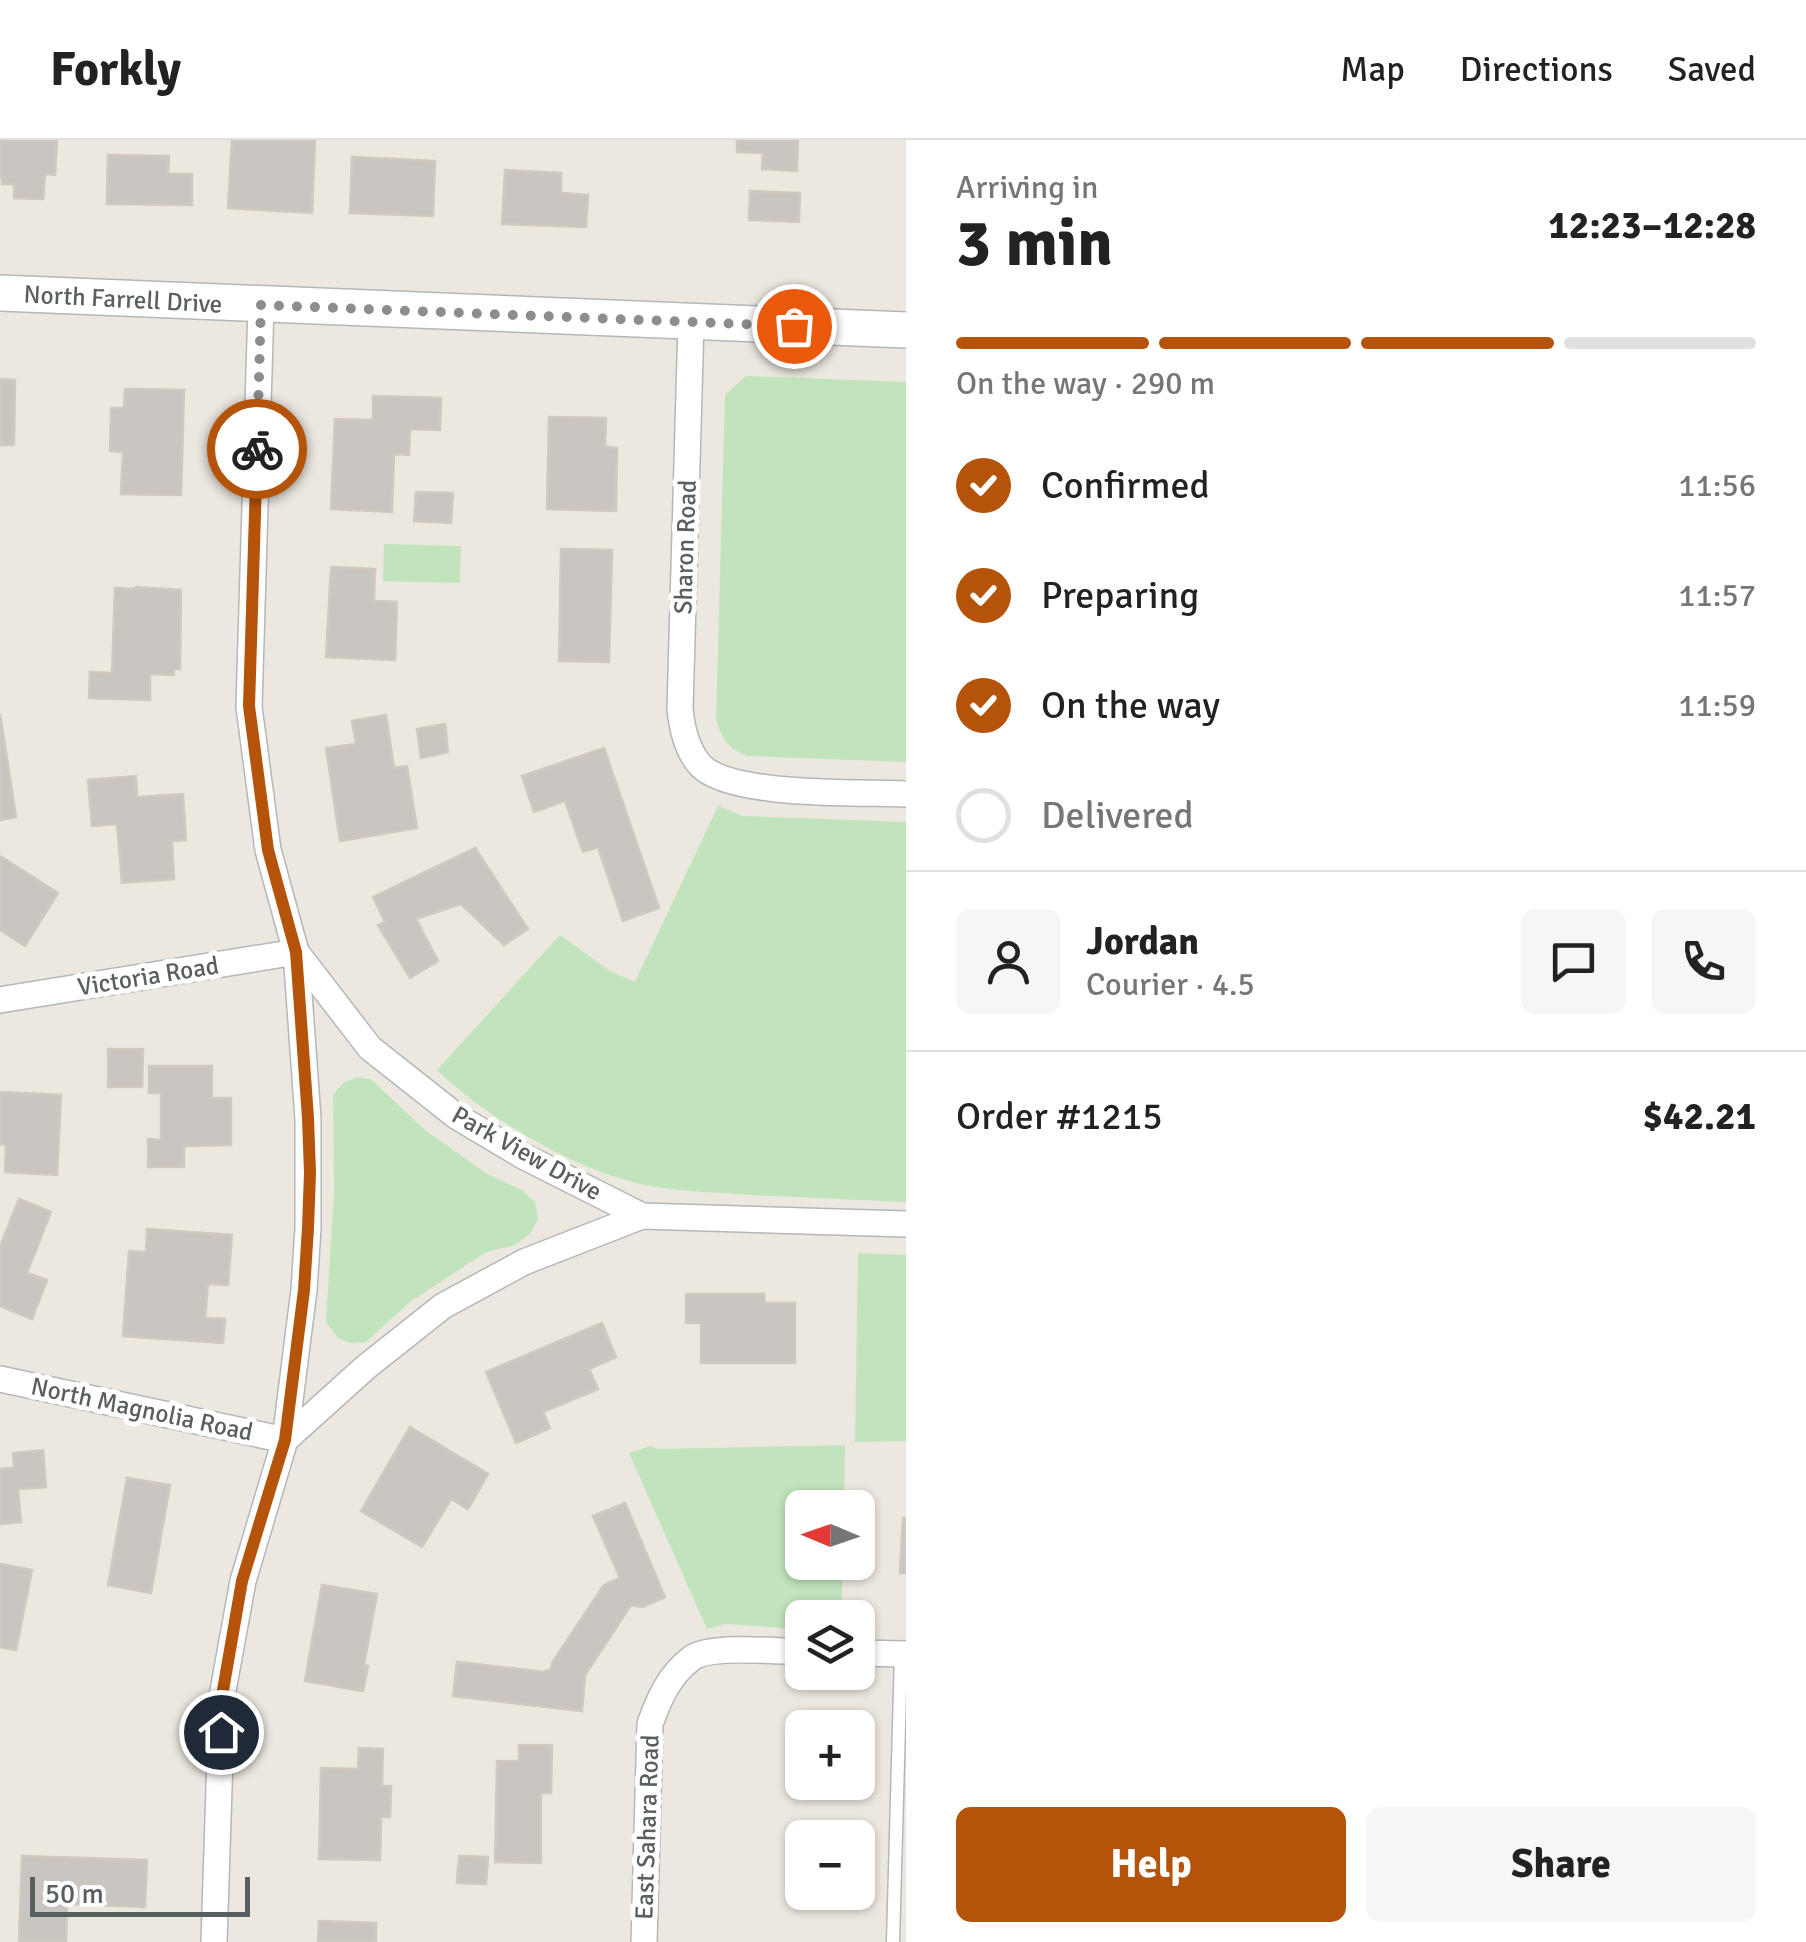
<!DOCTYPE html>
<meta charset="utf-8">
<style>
body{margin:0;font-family:Signika,sans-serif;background:#f6f6f6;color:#222;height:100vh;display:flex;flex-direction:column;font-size:38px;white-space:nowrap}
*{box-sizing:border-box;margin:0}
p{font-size:32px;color:#767676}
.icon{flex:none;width:55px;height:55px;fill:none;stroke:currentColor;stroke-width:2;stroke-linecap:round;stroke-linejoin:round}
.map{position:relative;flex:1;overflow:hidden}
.sheet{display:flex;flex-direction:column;background:#fff;width:900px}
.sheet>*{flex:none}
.needle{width:65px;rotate:272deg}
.tools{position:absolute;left:785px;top:1350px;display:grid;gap:20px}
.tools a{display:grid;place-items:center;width:90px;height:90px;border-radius:15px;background:#fff;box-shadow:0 2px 8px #0004;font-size:50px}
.scale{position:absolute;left:30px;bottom:25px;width:220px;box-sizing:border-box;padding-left:10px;border:5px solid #595e61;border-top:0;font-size:28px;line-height:35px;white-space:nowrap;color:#595e61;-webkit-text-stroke:8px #fff;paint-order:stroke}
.pin{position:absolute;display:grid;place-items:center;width:85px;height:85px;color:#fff;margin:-42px;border:5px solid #fff;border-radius:50%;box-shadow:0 2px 10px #0007}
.courier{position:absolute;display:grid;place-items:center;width:100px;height:100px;margin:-50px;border:8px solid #b45309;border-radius:50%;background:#fff;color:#222;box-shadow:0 2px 12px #0007}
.summary em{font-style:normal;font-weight:700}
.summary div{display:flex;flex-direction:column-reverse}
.summary{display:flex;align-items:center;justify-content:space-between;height:170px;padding:0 50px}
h1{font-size:65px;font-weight:700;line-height:75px}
.bar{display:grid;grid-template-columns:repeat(4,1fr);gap:15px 10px;align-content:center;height:120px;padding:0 50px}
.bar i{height:12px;border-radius:8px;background:#e0e0e0}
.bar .on{background:#b45309}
.bar p{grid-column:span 4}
.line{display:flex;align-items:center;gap:25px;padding:0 50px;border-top:2px solid #e0e0e0}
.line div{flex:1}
.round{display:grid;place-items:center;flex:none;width:105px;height:105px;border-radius:15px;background:#f6f6f6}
ol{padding:0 50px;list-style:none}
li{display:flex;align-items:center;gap:30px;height:110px}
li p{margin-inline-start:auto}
li .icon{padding:10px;border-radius:50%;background:#b45309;color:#fff;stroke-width:4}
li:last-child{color:#767676}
li i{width:55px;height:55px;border:5px solid #e0e0e0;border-radius:50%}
.cta{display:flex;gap:20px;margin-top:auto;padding:20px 50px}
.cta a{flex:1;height:115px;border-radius:15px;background:#b45309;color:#fff;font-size:40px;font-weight:700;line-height:115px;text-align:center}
.cta a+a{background:#f6f6f6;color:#222}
header{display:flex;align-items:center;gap:60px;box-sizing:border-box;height:140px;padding:0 50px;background:#fff;border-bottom:2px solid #e0e0e0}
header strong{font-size:48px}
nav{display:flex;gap:55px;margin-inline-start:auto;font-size:35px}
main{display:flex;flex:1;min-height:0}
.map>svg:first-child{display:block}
.green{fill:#c1e4bc}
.building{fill:#c9c5c0;stroke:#d1c9bf;stroke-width:2.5}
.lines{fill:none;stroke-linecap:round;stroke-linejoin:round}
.lane-casing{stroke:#b3b7bb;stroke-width:15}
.street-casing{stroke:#b3b7bb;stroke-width:28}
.secondary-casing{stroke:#b2b7bb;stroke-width:38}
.lane{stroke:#fff;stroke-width:12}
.street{stroke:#fff;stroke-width:25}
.secondary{stroke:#fff;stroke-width:35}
.done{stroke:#8c8e8d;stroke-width:10;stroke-dasharray:0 18}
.route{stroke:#b45309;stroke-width:12}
.labels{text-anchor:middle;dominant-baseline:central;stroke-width:10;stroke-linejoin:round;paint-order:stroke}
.street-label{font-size:25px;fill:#595e61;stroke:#fff}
</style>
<header>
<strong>Forkly</strong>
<nav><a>Map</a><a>Directions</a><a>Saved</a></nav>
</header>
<main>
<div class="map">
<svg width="906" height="1802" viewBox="0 0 906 1802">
<rect width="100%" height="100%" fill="#ece8e0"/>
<g class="green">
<path d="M746 236 906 242V622L748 616C729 611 722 598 716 580L725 255Z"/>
<path d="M384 404 461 406 460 443 383 441Z"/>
<path d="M718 666 743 676 906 682V1062C855 1060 803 1057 752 1055 711 1052 669 1052 629 1041 564 1023 486 977 437 930L560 795 610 831 635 842Z"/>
<path d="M358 937 372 940 426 991 489 1035 522 1050 535 1062 538 1079 530 1094 515 1105 486 1112 410 1162 366 1202 350 1203 338 1198 326 1182 334 1053 333 955 343 943Z"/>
<path d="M858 1113 906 1115V1301L855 1302Z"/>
<path d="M845 1305 844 1367 802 1368V1422L843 1423 841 1477 802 1478V1489L725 1484 707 1489 629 1313 651 1306 658 1309Z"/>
</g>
<g class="building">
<path d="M0 0H57L55 35 45 34 43 59 14 58V44H2V38H0Z"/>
<path d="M232 0 315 1 312 73 228 68Z"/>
<path d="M737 0H798L797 31 762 29 763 13 737 12Z"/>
<path d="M108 15 169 16 168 34H192V65L107 64Z"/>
<path d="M352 17 435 21 433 76 350 73Z"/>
<path d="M505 30 561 33V53L588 55 586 87 502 84Z"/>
<path d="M750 51 800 53 799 82 749 80Z"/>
<path d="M0 239 15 240 14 305H0Z"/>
<path d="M125 249 184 250 181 355 121 354 123 312 110 311 111 268H124Z"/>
<path d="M373 256 441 258 440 290 410 289 409 315 394 314 392 372 331 369 335 279 373 280Z"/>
<path d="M549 277 606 278 605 307 617 308 616 371 547 369Z"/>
<path d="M416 352 453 353 451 383 414 381Z"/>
<path d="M561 409 612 410 609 522 559 521Z"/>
<path d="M331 427 375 429 374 461 397 462 395 520 326 517Z"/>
<path d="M136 447 181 450 180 529H174V535L150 534V560L89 558 90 532 112 533 115 448 136 449Z"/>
<path d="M0 574 16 677 0 680Z"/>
<path d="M386 575 394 628 407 626 417 688 340 701 326 608 356 604 352 581Z"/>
<path d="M445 584 448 612 421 618 417 589Z"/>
<path d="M604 608 659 768 623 781 598 707 583 712 565 661 534 672 522 636Z"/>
<path d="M136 636 137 657 183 654 186 700 172 701 174 739 122 743 117 684 92 686 88 640Z"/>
<path d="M475 708 528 789 504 805 461 764 416 779 438 821 410 838 378 785 385 782 373 757Z"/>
<path d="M0 716 58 753 25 806 0 790Z"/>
<path d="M108 909H143L142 947H108Z"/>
<path d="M149 926H212V958H231V1005L184 1006V1027H148V999L161 1000V953H149Z"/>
<path d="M0 952 61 955 57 1035 5 1032 6 1005 0 1004Z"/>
<path d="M19 1059 51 1072 27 1133 47 1140 32 1179 0 1166V1107Z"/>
<path d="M147 1089 232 1095 228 1145 208 1144 205 1178 225 1179 223 1203 123 1196 129 1111 146 1112Z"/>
<path d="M686 1154H764L765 1163H795V1223H701V1183H686Z"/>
<path d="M602 1183 616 1217 589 1229 598 1249 543 1272 550 1288 516 1303 486 1232Z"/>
<path d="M410 1287 488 1334 468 1369 451 1359 422 1407 361 1371Z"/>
<path d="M43 1310 46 1347 18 1349 21 1382 0 1384V1329L14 1328 13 1313Z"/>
<path d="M127 1338 170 1345 151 1453 108 1445Z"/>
<path d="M625 1363 665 1457 643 1467 631 1465 585 1535 582 1571 453 1556 457 1522 544 1532 551 1529 552 1523 604 1445 620 1438 593 1376Z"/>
<path d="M903 1378H906V1433H900Z"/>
<path d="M0 1424 32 1430 16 1510 0 1507Z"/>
<path d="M322 1445 377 1454 364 1525 368 1526 363 1551 305 1541Z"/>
<path d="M519 1605H552L551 1653H541V1723L495 1722 497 1621H519Z"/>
<path d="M359 1608 383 1609 382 1646H391L390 1677H381L380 1720 319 1719 321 1628 358 1629Z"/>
<path d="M22 1716 147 1720 145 1767 67 1764 66 1802H19Z"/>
<path d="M459 1716 488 1717 486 1744 457 1743Z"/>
<path d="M319 1781 376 1783V1802H318Z"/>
</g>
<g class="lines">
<defs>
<path id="lane" d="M893 1802 901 1514"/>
<g id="street">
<path d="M691 182 680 569C682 589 687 611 701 626 732 657 860 652 906 654"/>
<path d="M0 860 296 812 370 908 456 976 523 1016 642 1076"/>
<path d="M0 1239 285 1300 366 1227 443 1166 524 1122 642 1076 906 1084"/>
<path d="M858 1513 906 1514"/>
<path d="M214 1802 222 1556 243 1441 285 1300 304 1150 308 1088V979L296 812 268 710 249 567 261 165"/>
<path d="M644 1802 650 1584C659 1559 669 1535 692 1518 710 1505 778 1511 802 1512"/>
</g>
<path id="secondary" d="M0 153 906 190"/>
</defs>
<use href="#lane" class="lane-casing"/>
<use href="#street" class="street-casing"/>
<use href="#secondary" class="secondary-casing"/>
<use href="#lane" class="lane"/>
<use href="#street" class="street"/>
<use href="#secondary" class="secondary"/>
</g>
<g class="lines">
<path class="done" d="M257 309 261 165 794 186"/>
<path class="route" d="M221 1592 222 1556 242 1441 285 1300 304 1150 308 1088 310 1033 308 978 296 812 268 710 249 566 257 309"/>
</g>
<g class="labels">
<g class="street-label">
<text transform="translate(123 159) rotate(3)">North Farrell Drive</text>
<text transform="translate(685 407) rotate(-88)">Sharon Road</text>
<text transform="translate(148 836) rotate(-9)">Victoria Road</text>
<text transform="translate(527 1013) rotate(29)">Park View Drive</text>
<text transform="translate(142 1269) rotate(12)">North Magnolia Road</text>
<text transform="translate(647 1687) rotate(-88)">East Sahara Road</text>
</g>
</g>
</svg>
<div class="tools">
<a><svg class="needle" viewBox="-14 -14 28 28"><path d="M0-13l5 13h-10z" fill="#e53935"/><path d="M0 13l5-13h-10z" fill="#767676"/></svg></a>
<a><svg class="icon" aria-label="layers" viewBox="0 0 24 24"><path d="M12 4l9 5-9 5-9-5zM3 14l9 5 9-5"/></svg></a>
<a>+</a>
<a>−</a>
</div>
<div class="scale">50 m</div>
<div class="pin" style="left:794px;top:186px;background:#ea580c"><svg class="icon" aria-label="bag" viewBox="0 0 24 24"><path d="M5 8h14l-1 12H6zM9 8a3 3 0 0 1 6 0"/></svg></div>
<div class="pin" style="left:221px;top:1592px;background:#1f2937"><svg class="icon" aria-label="home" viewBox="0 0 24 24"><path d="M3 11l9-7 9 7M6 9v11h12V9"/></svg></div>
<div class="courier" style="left:257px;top:309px"><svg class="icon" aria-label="bike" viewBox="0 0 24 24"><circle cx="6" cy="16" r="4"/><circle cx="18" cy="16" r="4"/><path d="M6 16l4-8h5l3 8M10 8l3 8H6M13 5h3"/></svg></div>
</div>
<section class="sheet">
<div class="summary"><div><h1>3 min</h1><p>Arriving in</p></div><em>12:23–12:28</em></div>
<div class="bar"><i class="on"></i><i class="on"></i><i class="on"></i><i></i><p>On the way · 290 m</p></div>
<ol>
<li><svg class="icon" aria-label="check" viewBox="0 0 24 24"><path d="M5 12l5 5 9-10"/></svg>Confirmed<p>11:56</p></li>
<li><svg class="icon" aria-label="check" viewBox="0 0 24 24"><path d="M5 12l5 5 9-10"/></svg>Preparing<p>11:57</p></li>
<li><svg class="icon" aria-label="check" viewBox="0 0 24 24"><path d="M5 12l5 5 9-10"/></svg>On the way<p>11:59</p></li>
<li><i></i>Delivered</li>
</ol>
<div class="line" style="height:180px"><a class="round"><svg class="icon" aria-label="person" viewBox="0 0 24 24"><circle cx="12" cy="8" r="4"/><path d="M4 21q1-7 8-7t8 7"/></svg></a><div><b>Jordan</b><p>Courier · 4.5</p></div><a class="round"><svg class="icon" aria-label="chat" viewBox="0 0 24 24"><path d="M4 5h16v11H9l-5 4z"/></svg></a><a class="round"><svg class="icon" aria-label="phone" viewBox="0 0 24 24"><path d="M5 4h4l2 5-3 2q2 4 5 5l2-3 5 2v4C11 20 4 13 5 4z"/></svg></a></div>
<div class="line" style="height:130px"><div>Order #1215</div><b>$42.21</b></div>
<div class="cta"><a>Help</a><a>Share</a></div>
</section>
</main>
